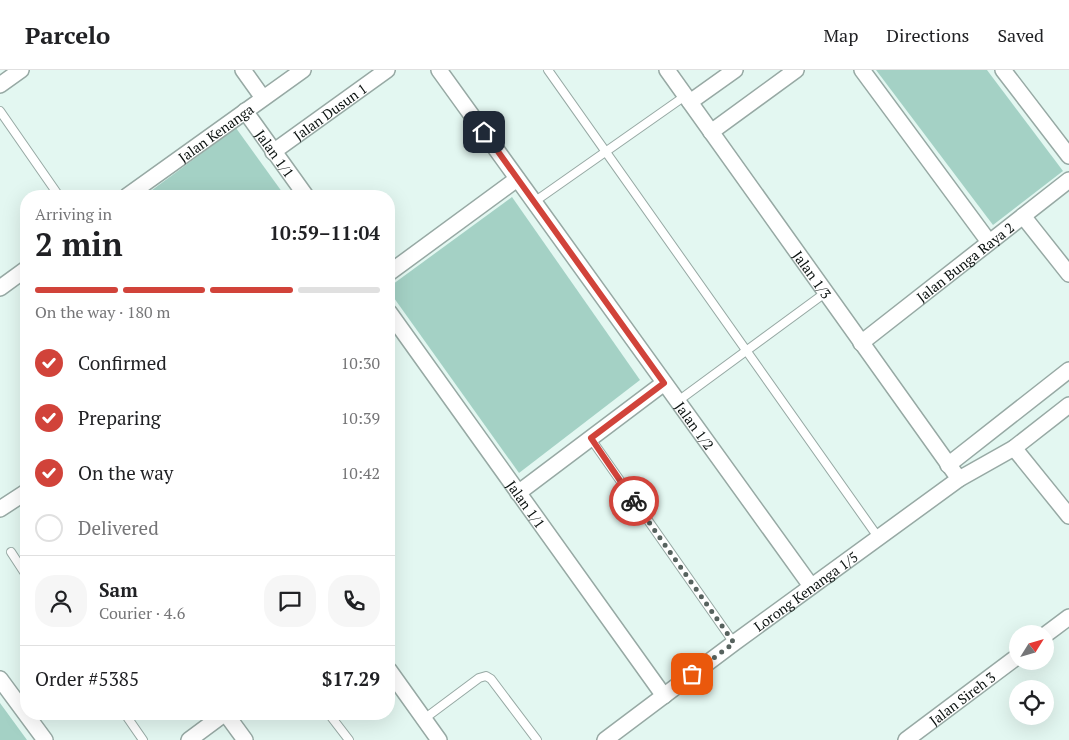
<!DOCTYPE html>
<meta charset="utf-8">
<style>
body{margin:0;font-family:"PT Serif",serif;background:#f6f6f6;color:#202124;height:100vh;display:flex;flex-direction:column;font-size:19px;white-space:nowrap}
*{box-sizing:border-box;margin:0}
p{font-size:16px;color:#757577}
.icon{flex:none;width:28px;height:28px;fill:none;stroke:currentColor;stroke-width:2;stroke-linecap:round;stroke-linejoin:round}
.map{position:relative;flex:1;overflow:hidden}
.sheet{position:absolute;left:20px;top:120px;width:375px;height:530px;display:flex;flex-direction:column;background:#fff;border-radius:20px;box-shadow:0 5px 20px #0002}
.sheet>*{flex:none}
.needle{width:32px;rotate:53deg}
.fabs{position:absolute;left:1009px;top:555px;display:grid;gap:10px}
.fabs a{display:grid;place-items:center;width:45px;height:45px;border-radius:50%;background:#fff;box-shadow:0 5px 20px #0002;font-size:25px}
.pin{position:absolute;display:grid;place-items:center;width:42px;height:42px;color:#fff;margin:-21px;border-radius:10px;box-shadow:0 2px 8px #0006}
.courier{position:absolute;display:grid;place-items:center;width:50px;height:50px;margin:-25px;border:4px solid #d1433a;border-radius:50%;background:#fff;color:#222;box-shadow:0 1px 6px #0007}
.head em{font-style:normal;font-weight:600}
.head div{display:flex;flex-direction:column-reverse}
.head{display:flex;align-items:center;justify-content:space-between;height:85px;padding:0 15px}
h1{font-size:32px;font-weight:600;line-height:38px}
.bar{display:grid;grid-template-columns:repeat(4,1fr);gap:8px 5px;align-content:center;height:60px;padding:0 15px}
.bar i{height:6px;border-radius:4px;background:#e0e0e0}
.bar .on{background:#d1433a}
.bar p{grid-column:span 4}
.line{display:flex;align-items:center;gap:12px;padding:0 15px;border-top:1px solid #e0e0e0}
.line div{flex:1}
.round{display:grid;place-items:center;flex:none;width:52px;height:52px;border-radius:20px;background:#f6f6f6}
ol{padding:0 15px;list-style:none}
li{display:flex;align-items:center;gap:15px;height:55px}
li p{margin-inline-start:auto}
li .icon{padding:5px;border-radius:50%;background:#d1433a;color:#fff;stroke-width:4}
li:last-child{color:#757577}
li i{width:28px;height:28px;border:2px solid #e0e0e0;border-radius:50%}
header{display:flex;align-items:center;gap:30px;box-sizing:border-box;height:70px;padding:0 25px;background:#fff;border-bottom:1px solid #e0e0e0}
header strong{font-size:24px}
nav{display:flex;gap:28px;margin-inline-start:auto;font-size:18px}
.map>svg:first-child{display:block}
.green{fill:#a4d1c5}
.lines{fill:none;stroke-linecap:round;stroke-linejoin:round}
.service-casing{stroke:#97a9a4;stroke-width:10}
.minor-casing{stroke:#97a9a4;stroke-width:18}
.service{stroke:#fff;stroke-width:8}
.minor{stroke:#fff;stroke-width:15}
.done{stroke:#56625e;stroke-width:5;stroke-dasharray:0 9}
.route{stroke:#d1433a;stroke-width:6}
.labels{text-anchor:middle;dominant-baseline:central;stroke-width:4;stroke-linejoin:round;paint-order:stroke}
.street-label{font-size:14px;fill:#0a110f;stroke:#fff}
</style>
<header>
<strong>Parcelo</strong>
<nav><a>Map</a><a>Directions</a><a>Saved</a></nav>
</header>
<div class="map">
<svg width="1069" height="670" viewBox="0 0 1069 670">
<rect width="100%" height="100%" fill="#e3f7f1"/>
<g class="green">
<path d="M876 0H987L1063 101 993 155Z"/>
<path d="M236 58 285 126H144Z"/>
<path d="M512 127 640 310 519 403 389 221V217Z"/>
<path d="M0 633 27 670H0Z"/>
</g>
<g class="lines">
<defs>
<g id="service">
<path d="M548 0 878 467"/>
<path d="M0 41 59 126"/>
<path d="M534 132 685 26"/>
<path d="M678 331 825 223"/>
<path d="M591 369 734 573"/>
<path d="M11 482 26 505"/>
<path d="M125 644 143 670"/>
<path d="M329 644 349 670"/>
<path d="M424 649 479 608 486 606 491 609 537 670"/>
</g>
<g id="minor">
<path d="M243 0 263 28"/>
<path id="s1" d="M439 0 811 516"/>
<path id="s2" d="M667 0 959 409"/>
<path d="M862 0 989 172"/>
<path d="M1003 0 1069 86"/>
<path d="M0 15 21 0"/>
<path d="M690 32 735 0"/>
<path id="s3" d="M245 41 306 126"/>
<path d="M711 62 796 0"/>
<path id="s4" d="M273 82 387 0"/>
<path id="s5" d="M127 126 303 0"/>
<path d="M1023 146 1069 204"/>
<path d="M389 203 517 109"/>
<path d="M0 218 26 199"/>
<path id="s6" d="M389 242 664 626"/>
<path id="s7" d="M861 273 1069 110"/>
<path d="M1014 378 1069 446"/>
<path d="M948 395 1069 300"/>
<path d="M518 423 664 313"/>
<path d="M0 439 26 422"/>
<path d="M1045 565 1069 547"/>
<path d="M389 600 439 670"/>
<path d="M0 609 45 670"/>
<path d="M226 644 245 670"/>
<path d="M189 670 224 644"/>
<path id="s8" d="M605 670 734 573 959 409 1014 378 1069 335"/>
<path id="s9" d="M906 670 1018 586"/>
</g>
</defs>
<use href="#service" class="service-casing"/>
<use href="#minor" class="minor-casing"/>
<use href="#service" class="service"/>
<use href="#minor" class="minor"/>
</g>
<g class="lines">
<path class="done" d="M634 431 734 573 692 604"/>
<path class="route" d="M484 62 664 313 591 368 634 431"/>
</g>
<g class="labels">
<g class="street-label">
<text stroke="none"><textPath href="#s4" startOffset="70">Jalan Dusun 1</textPath></text>
<text stroke="none"><textPath href="#s5" startOffset="109">Jalan Kenanga</textPath></text>
<text stroke="none"><textPath href="#s3" startOffset="52">Jalan 1/1</textPath></text>
<text stroke="none"><textPath href="#s7" startOffset="132">Jalan Bunga Raya 2</textPath></text>
<text stroke="none"><textPath href="#s2" startOffset="251">Jalan 1/3</textPath></text>
<text stroke="none"><textPath href="#s1" startOffset="438">Jalan 1/2</textPath></text>
<text stroke="none"><textPath href="#s6" startOffset="236">Jalan 1/1</textPath></text>
<text stroke="none"><textPath href="#s8" startOffset="250">Lorong Kenanga 1/5</textPath></text>
<text stroke="none"><textPath href="#s9" startOffset="70">Jalan Sireh 3</textPath></text>
</g>
</g>
</svg>
<div class="fabs">
<a><svg class="needle" viewBox="-14 -14 28 28"><path d="M0-13l5 13h-10z" fill="#e53935"/><path d="M0 13l5-13h-10z" fill="#757577"/></svg></a>
<a><svg class="icon" aria-label="locate" viewBox="0 0 24 24"><circle cx="12" cy="12" r="6"/><path d="M12 2v4M12 18v4M2 12h4M18 12h4"/></svg></a>
</div>
<div class="pin" style="left:692px;top:604px;background:#ea580c"><svg class="icon" aria-label="bag" viewBox="0 0 24 24"><path d="M5 8h14l-1 12H6zM9 8a3 3 0 0 1 6 0"/></svg></div>
<div class="pin" style="left:484px;top:62px;background:#1f2937"><svg class="icon" aria-label="home" viewBox="0 0 24 24"><path d="M3 11l9-7 9 7M6 9v11h12V9"/></svg></div>
<div class="courier" style="left:634px;top:431px"><svg class="icon" aria-label="bike" viewBox="0 0 24 24"><circle cx="6" cy="16" r="4"/><circle cx="18" cy="16" r="4"/><path d="M6 16l4-8h5l3 8M10 8l3 8H6M13 5h3"/></svg></div>
<section class="sheet">
<div class="head"><div><h1>2 min</h1><p>Arriving in</p></div><em>10:59–11:04</em></div>
<div class="bar"><i class="on"></i><i class="on"></i><i class="on"></i><i></i><p>On the way · 180 m</p></div>
<ol>
<li><svg class="icon" aria-label="check" viewBox="0 0 24 24"><path d="M5 12l5 5 9-10"/></svg>Confirmed<p>10:30</p></li>
<li><svg class="icon" aria-label="check" viewBox="0 0 24 24"><path d="M5 12l5 5 9-10"/></svg>Preparing<p>10:39</p></li>
<li><svg class="icon" aria-label="check" viewBox="0 0 24 24"><path d="M5 12l5 5 9-10"/></svg>On the way<p>10:42</p></li>
<li><i></i>Delivered</li>
</ol>
<div class="line" style="height:90px"><a class="round"><svg class="icon" aria-label="person" viewBox="0 0 24 24"><circle cx="12" cy="8" r="4"/><path d="M4 21q1-7 8-7t8 7"/></svg></a><div><b>Sam</b><p>Courier · 4.6</p></div><a class="round"><svg class="icon" aria-label="chat" viewBox="0 0 24 24"><path d="M4 5h16v11H9l-5 4z"/></svg></a><a class="round"><svg class="icon" aria-label="phone" viewBox="0 0 24 24"><path d="M5 4h4l2 5-3 2q2 4 5 5l2-3 5 2v4C11 20 4 13 5 4z"/></svg></a></div>
<div class="line" style="height:65px"><div>Order #5385</div><b>$17.29</b></div>
</section>
</div>
